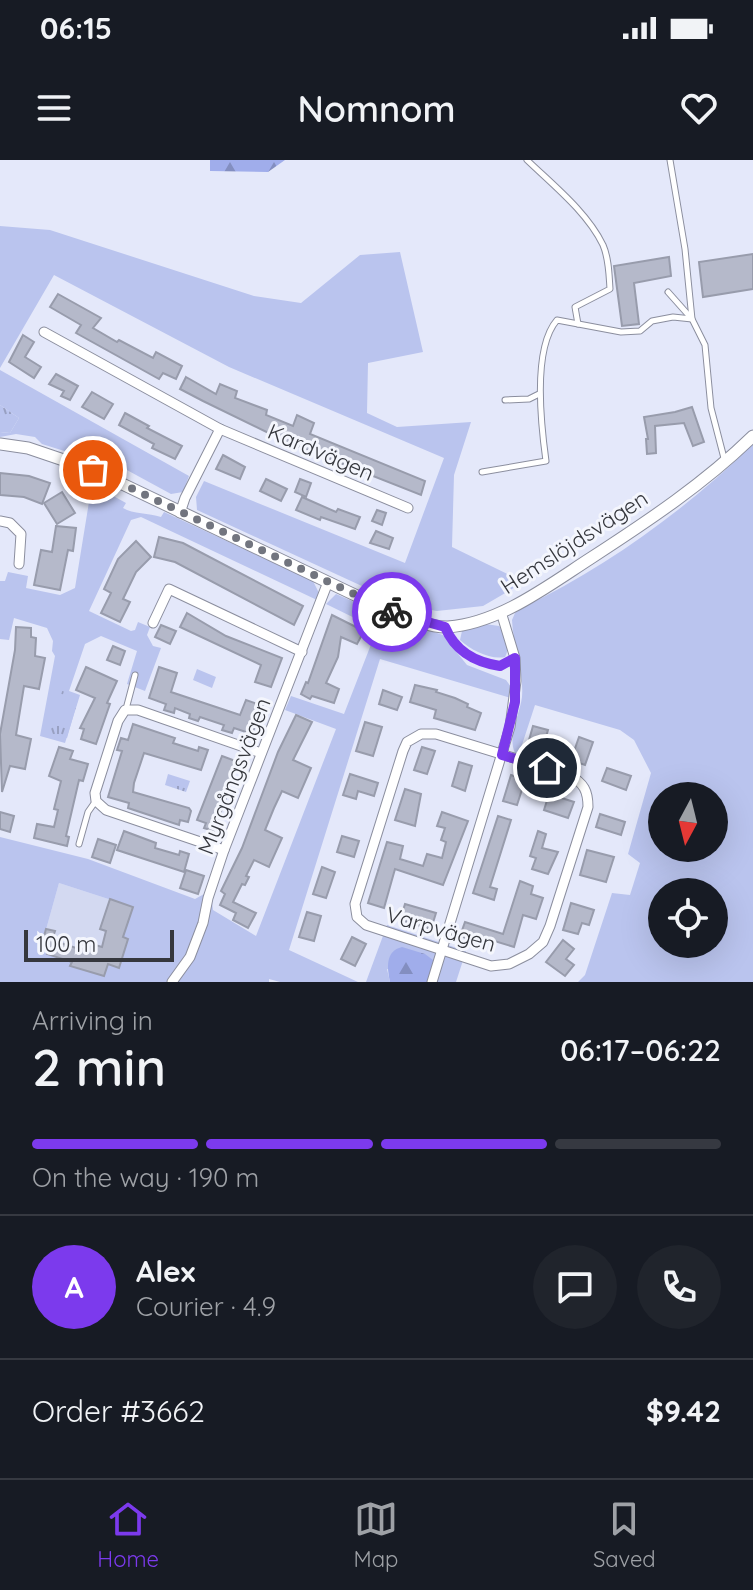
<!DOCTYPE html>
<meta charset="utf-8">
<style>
body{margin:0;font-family:Quicksand,sans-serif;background:#20242c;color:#f1f3f6;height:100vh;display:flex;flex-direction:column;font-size:30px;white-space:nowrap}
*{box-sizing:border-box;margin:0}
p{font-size:26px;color:#9ea1a6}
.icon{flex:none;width:44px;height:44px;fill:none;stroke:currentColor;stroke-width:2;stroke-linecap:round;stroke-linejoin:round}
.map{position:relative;height:822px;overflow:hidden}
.drawer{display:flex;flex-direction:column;background:#171b24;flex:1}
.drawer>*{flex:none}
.needle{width:52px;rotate:187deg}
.tools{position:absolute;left:648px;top:622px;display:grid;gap:16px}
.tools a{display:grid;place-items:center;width:80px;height:80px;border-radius:50%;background:#171b24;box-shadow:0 8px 32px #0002;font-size:40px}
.scale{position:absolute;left:24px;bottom:20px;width:150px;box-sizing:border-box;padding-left:8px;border:4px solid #35373d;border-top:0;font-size:22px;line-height:28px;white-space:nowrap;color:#35373d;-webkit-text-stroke:6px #f4f6fd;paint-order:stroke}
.pin{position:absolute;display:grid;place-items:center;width:68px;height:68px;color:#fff;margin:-34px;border:4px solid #fff;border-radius:50%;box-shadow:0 2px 8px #0007}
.courier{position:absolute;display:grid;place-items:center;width:80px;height:80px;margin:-40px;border:6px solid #7c3aed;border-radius:50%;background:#fff;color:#222;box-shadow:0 2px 10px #0007}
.overview em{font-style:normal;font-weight:600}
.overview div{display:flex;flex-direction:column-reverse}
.overview{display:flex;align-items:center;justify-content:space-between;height:136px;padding:0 32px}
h1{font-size:52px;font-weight:600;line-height:60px}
.bar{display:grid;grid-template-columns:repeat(4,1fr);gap:12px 8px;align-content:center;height:96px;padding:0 32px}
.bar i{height:10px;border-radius:6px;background:#363941}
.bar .active{background:#7c3aed}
.bar p{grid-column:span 4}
.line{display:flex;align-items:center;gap:20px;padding:0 32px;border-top:2px solid #363941}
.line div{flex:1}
.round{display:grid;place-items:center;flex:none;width:84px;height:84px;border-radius:42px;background:#20242c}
.status{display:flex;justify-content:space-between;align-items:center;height:56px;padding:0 40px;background:#171b24;direction:ltr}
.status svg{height:22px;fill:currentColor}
header{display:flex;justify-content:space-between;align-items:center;height:104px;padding:0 32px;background:#171b24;font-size:36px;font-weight:600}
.menu{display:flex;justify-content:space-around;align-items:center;height:112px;border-top:2px solid #363941;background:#171b24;font-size:22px;color:#9ea1a6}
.menu a{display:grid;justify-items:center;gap:4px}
.menu .active{color:#7c3aed}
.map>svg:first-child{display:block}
.built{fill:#d3d9f1}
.grass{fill:#bac4ee;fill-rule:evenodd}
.forest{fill:url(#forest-firs)}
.park{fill:url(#park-tufts)}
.building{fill:#b5b9ca;stroke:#989cac;stroke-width:2}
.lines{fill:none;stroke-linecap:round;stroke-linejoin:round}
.service-casing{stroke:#8b8e9e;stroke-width:7}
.minor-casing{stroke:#8b8e9e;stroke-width:11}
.tertiary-casing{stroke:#8b8e9e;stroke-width:13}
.service{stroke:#fff;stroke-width:5}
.minor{stroke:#fff;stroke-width:9}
.tertiary{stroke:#fff;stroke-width:11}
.done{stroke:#72757f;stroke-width:8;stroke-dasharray:0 14.4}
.route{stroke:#7c3aed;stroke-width:10}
.labels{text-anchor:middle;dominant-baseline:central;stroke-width:6;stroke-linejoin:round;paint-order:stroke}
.street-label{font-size:22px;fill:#35373d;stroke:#f4f6fd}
</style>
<div class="status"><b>06:15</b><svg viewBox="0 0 49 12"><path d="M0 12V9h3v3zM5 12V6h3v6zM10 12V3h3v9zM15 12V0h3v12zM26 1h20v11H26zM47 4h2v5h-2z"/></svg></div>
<header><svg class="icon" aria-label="menu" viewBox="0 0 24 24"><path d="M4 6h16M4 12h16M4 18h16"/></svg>Nomnom<svg class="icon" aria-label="heart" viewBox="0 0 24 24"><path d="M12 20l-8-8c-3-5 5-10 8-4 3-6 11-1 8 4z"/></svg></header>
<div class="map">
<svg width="753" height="822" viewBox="0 0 753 822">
<defs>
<pattern id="forest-firs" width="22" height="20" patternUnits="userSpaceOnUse" patternTransform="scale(2)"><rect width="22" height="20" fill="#a0adeb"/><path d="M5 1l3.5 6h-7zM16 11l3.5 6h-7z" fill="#838ec0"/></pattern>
<pattern id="park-tufts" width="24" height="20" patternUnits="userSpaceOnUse" patternTransform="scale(2)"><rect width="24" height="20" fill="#bac4ee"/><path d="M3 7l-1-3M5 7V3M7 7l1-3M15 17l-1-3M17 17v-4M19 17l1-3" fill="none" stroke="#98a0c2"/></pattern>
</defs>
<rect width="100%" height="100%" fill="#e4e8fa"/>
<path class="built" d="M59 723 133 747 123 777 128 779 119 808 104 816 70 806 47 794 42 784Z"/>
<g class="grass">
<path d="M0 66 50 70 254 136 301 143 360 95 400 92 423 192 368 203 367 253 397 267 471 262 454 315 452 387 524 422 483 446 437 451 403 445 197 350 196 337 204 321 405 403 444 298 229 207 54 115 0 208Z"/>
<path d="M0 210 189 316 183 332 171 334 103 297 77 295 42 284 35 277 16 274 0 277V272L10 273 19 258 0 245Z"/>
<path d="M753 284V822H578L585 815 612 733 630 735 640 703 628 694 651 613 634 580 620 570 535 545 519 594 515 593C507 576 520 554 522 537 524 510 513 486 512 460L515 453 522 448C606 407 686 350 753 284ZM662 636H714V688H662ZM662 732H714V784H662Z"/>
<path d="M62 304 93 316 107 326 106 332 126 343 123 348C133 354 149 353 161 357L164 352 313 421 319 433 317 440 141 357 131 360 89 451 131 471 135 470 138 462 150 467 147 475 153 486 161 488 145 531 127 524 137 491 101 476 85 484 69 531 80 535 65 583 40 576 55 496 52 491 53 481 47 468 14 458 9 480 0 479V421H5L8 412 28 416 26 428 60 435 75 428 89 342 88 332 66 314Z"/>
<path d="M336 434 386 456 443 475 467 505 506 520 511 527V538L380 499 289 790 358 822H280L269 819V822H0V677L88 699 195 739 206 733 212 742 213 750 256 776 336 569 285 550 291 536 344 554 377 469 326 444ZM59 723 133 747 123 777 128 779 119 807 108 804 104 816 71 806 72 801 48 793 50 787 42 784Z"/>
<path d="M485 464 499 466C506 475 511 486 505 497 490 500 471 490 460 480L462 471Z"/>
<path d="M387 765 466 791 456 822H429L387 809 390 822H366Z"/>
</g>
<g class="forest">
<path d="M210 0H285L268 12 210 11Z"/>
<path d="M402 787 425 794 433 800 434 809 429 822H390C387 808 385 791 402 787Z"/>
</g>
<g class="park">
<path d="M0 245 19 258 10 273 0 272Z"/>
<path d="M197 509 216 517 212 528 193 520Z"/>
<path d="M62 531 79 536 67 578 50 573Z"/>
<path d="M168 614 190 621 186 632 165 625Z"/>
</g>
<g class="building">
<path d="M753 94V129L703 137 699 102Z"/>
<path d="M669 97 671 116 634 123 639 164 622 166 614 106Z"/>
<path d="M58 134 101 158 93 168 117 182 119 180 153 198 156 192 182 206 176 219 163 213 159 219 76 173 81 165 50 147Z"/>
<path d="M23 175 34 182 25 197 41 207 34 218 9 202Z"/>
<path d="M56 214 78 226 70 240 61 236 64 231 49 224Z"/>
<path d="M186 217 216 234 220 224 237 231 235 238 267 250 266 255 293 266 297 255 314 263 310 274 425 321 421 335 287 282 203 241 180 229Z"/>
<path d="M92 232 113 244 104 259 82 247Z"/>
<path d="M692 247 704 282 693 286 684 263 655 266 656 293 647 294 646 279H648L644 257 675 252Z"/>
<path d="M125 253 149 266 147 268 182 286 175 299 152 288 154 284 119 265Z"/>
<path d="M223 295 245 307 240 319 216 309Z"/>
<path d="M0 313 29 316 50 323 42 344 24 337 0 335Z"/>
<path d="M266 319 287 329 281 341 260 331Z"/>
<path d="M300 319 311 323 306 337 295 332Z"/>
<path d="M62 332 75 353 57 364 44 343Z"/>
<path d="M302 337 336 352 338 349 360 357 355 369 321 357 320 360 296 350Z"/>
<path d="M377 350 386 353 382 365 372 361Z"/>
<path d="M56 366 76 368 73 391 68 390 60 430 34 425 41 390 52 392Z"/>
<path d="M376 371 393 378 389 389 370 383Z"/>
<path d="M159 377 183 383 303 446 294 465 175 402 154 397Z"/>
<path d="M136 381 151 397 136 412 123 439 130 442 120 462 101 453 111 433 104 429 118 399Z"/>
<path d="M187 453 226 476 282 498 271 527 255 522 261 505 180 467Z"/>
<path d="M332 455 364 471 357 484 341 477 338 497 326 523 339 529 334 543 312 536 310 539 301 534 306 522 308 523Z"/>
<path d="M161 465 176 471 170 484 155 477Z"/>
<path d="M16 467 31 468V477L36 478 35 496 45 498 39 529 24 526 16 575 31 579 25 609 10 606 2 632 0 574 15 490Z"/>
<path d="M113 486 125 491 120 505 107 500Z"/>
<path d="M86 507 117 521 107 543 110 544 96 584 81 579 84 569 80 568 95 538 76 530Z"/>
<path d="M159 507 177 513 171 532 240 555 246 540 263 546 252 574 234 568 232 573 222 570 224 565 200 557 198 561 189 558 190 554 175 548 174 553 164 550 166 544 149 538Z"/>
<path d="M415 525 437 530 436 532 455 538 468 544 467 547 481 553 475 570 434 558 436 550 410 542Z"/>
<path d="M383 530 402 537 397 550 379 544Z"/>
<path d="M296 555 312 562 293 600 311 608 298 638 282 631 274 648 265 670 282 678 269 707 254 700 246 716 249 717 245 725 242 724 233 742 256 753 248 768 233 760 236 753 220 745 225 734 221 731 242 688 278 592Z"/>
<path d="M365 562 382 567 373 596 356 591Z"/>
<path d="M133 564 175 578 173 583 198 591 199 587 208 590 201 610 144 593 134 623 133 632 189 648 191 651 188 662 180 660 179 665 128 648 129 643 108 637 122 591 117 590 121 578 128 580Z"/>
<path d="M533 566 548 570 542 591 527 587Z"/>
<path d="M579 577 593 582 585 605 571 600Z"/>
<path d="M59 587 73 591 70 599 88 604 83 621 79 620 66 676 69 677 67 686 34 678 37 664 54 667 58 650 54 649 61 621 49 616Z"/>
<path d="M422 587 435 591 427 614 414 610Z"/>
<path d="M222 596 241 603 237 612 233 611 224 634 227 635 214 671 204 668 206 663 197 660Z"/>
<path d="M459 602 472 606 465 631 452 626Z"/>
<path d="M607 608 631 616 626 630 602 621Z"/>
<path d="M350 614 378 623 374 636 358 631 356 639 343 635Z"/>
<path d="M511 615 525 620 517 645 503 641Z"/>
<path d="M405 629 421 634 415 666 395 660Z"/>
<path d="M549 634 574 642 568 658 544 650Z"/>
<path d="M0 652 14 656 10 672 0 669Z"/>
<path d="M442 652 468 661 443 725 395 709 384 748 368 743 387 682 403 686 400 699 423 706 427 694 442 698 446 682 441 680 445 668 437 666Z"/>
<path d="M600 654 625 662 621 675 596 667Z"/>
<path d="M498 656 511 660 490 727 497 729 494 740 473 733Z"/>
<path d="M124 671 156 683 155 688 179 695 180 691 189 694 184 712 117 690Z"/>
<path d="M538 671 546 674 542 688 558 692 548 714 532 709 536 698 530 696Z"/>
<path d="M342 676 359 681 354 697 337 692Z"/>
<path d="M98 679 116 685 110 703 92 697Z"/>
<path d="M587 690 614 697 606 722 580 715Z"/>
<path d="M322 707 335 712 326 738 313 734Z"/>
<path d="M186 710 204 716 198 734 180 728Z"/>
<path d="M520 721 533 726 531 734 543 738 536 759 523 755 514 787 488 779 486 784 460 776 465 762 503 774Z"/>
<path d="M110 739 133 747 123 777 128 779 119 808 108 804 104 816 70 806 72 802 47 794 50 787 42 784 46 769 55 771 52 780 76 788 78 780 102 787 106 771 100 769Z"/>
<path d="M571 743 594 750 589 765 582 763 578 774 563 770Z"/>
<path d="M405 744 436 753 431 769 400 760Z"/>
<path d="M307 752 321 756 314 781 299 777Z"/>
<path d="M352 777 366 784 355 806 341 799Z"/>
<path d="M563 780 574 789 566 799 574 805 565 816 546 802Z"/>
</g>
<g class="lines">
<defs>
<g id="service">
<path d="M527 0C553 25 587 52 603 85 609 99 609 115 610 129L575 147 578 164"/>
<path d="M668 132 692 159 705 185 711 248 725 302"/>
<path d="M505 240 529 239 539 234"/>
<path d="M482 312 546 301C541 265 532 189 557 160L621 172 640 171 652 161 673 157 692 159 685 89 670 0"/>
<path d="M445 469C456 492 475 503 500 506L514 499"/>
<path d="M126 549 135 515"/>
<path d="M79 684 88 652 95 642"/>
</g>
<g id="minor">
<path d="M44 172 220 269 408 348"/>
<path d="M180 353 185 338 220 269"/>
<path d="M0 361 10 363 21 374 19 404"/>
<path d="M153 463 169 429 302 492"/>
<path d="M421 574H436L569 615C584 623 588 631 588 647L550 766 543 782 529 794 509 804 491 806 366 765 357 757 355 744 403 591 407 582Z"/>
<path d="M224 690 106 650 96 641 95 633 118 561 125 550H138L261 593"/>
<path d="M172 822 190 797 203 763 208 738 224 690 328 422"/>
<path d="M432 822 510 567 516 521 515 498 501 452"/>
</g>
<path id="tertiary" d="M0 284 28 288 93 310 378 446C396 453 428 468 448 467 500 463 549 425 591 398 648 361 705 323 753 276"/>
</defs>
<use href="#service" class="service-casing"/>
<use href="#minor" class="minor-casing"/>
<use href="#tertiary" class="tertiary-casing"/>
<use href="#service" class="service"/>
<use href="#minor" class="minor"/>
<use href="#tertiary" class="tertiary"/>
</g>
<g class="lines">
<path class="done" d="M93 310 392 452"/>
<path class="route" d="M392 452 445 467C455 491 474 502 500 506L515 498V542L502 595 547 608"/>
</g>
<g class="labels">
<g class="street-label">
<text transform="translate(321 292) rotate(23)">Kardvägen</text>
<text transform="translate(574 382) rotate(-33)">Hemslöjdsvägen</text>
<text transform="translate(234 616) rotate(-69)">Myrgångsvägen</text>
<text transform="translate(441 769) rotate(16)">Varpvägen</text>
</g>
</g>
</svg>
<div class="tools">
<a><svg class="needle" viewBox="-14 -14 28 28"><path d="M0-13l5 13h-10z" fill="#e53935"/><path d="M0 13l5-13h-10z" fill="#9ea1a6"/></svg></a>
<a><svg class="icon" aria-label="locate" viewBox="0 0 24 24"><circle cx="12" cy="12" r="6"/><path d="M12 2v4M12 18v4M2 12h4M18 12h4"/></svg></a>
</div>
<div class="scale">100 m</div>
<div class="pin" style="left:93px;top:310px;background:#ea580c"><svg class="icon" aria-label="bag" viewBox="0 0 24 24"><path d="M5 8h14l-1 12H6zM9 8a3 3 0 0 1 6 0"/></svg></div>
<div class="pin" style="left:547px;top:608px;background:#1f2937"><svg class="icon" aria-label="home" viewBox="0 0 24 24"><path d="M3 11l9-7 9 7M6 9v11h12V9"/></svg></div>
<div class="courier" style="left:392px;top:452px"><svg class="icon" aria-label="bike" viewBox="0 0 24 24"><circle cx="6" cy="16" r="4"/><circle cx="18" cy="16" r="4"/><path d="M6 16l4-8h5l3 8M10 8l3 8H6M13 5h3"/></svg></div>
</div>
<section class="drawer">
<div class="overview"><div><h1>2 min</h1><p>Arriving in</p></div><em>06:17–06:22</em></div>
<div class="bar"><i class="active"></i><i class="active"></i><i class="active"></i><i></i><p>On the way · 190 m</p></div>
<div class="line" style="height:144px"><b class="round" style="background:#7c3aed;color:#fff">A</b><div><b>Alex</b><p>Courier · 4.9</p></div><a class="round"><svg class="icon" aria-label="chat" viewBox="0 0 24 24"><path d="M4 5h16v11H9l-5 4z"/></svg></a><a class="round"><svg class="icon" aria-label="phone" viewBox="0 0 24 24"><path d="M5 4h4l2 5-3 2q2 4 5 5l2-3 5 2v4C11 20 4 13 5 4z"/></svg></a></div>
<div class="line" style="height:104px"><div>Order #3662</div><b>$9.42</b></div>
</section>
<nav class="menu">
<a class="active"><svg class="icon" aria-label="home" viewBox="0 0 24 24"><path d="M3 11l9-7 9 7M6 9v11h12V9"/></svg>Home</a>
<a><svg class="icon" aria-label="map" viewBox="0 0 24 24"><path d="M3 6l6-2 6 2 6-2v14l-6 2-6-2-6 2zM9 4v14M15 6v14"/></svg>Map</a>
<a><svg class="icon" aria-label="saved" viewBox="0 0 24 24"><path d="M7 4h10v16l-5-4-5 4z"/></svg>Saved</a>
</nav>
